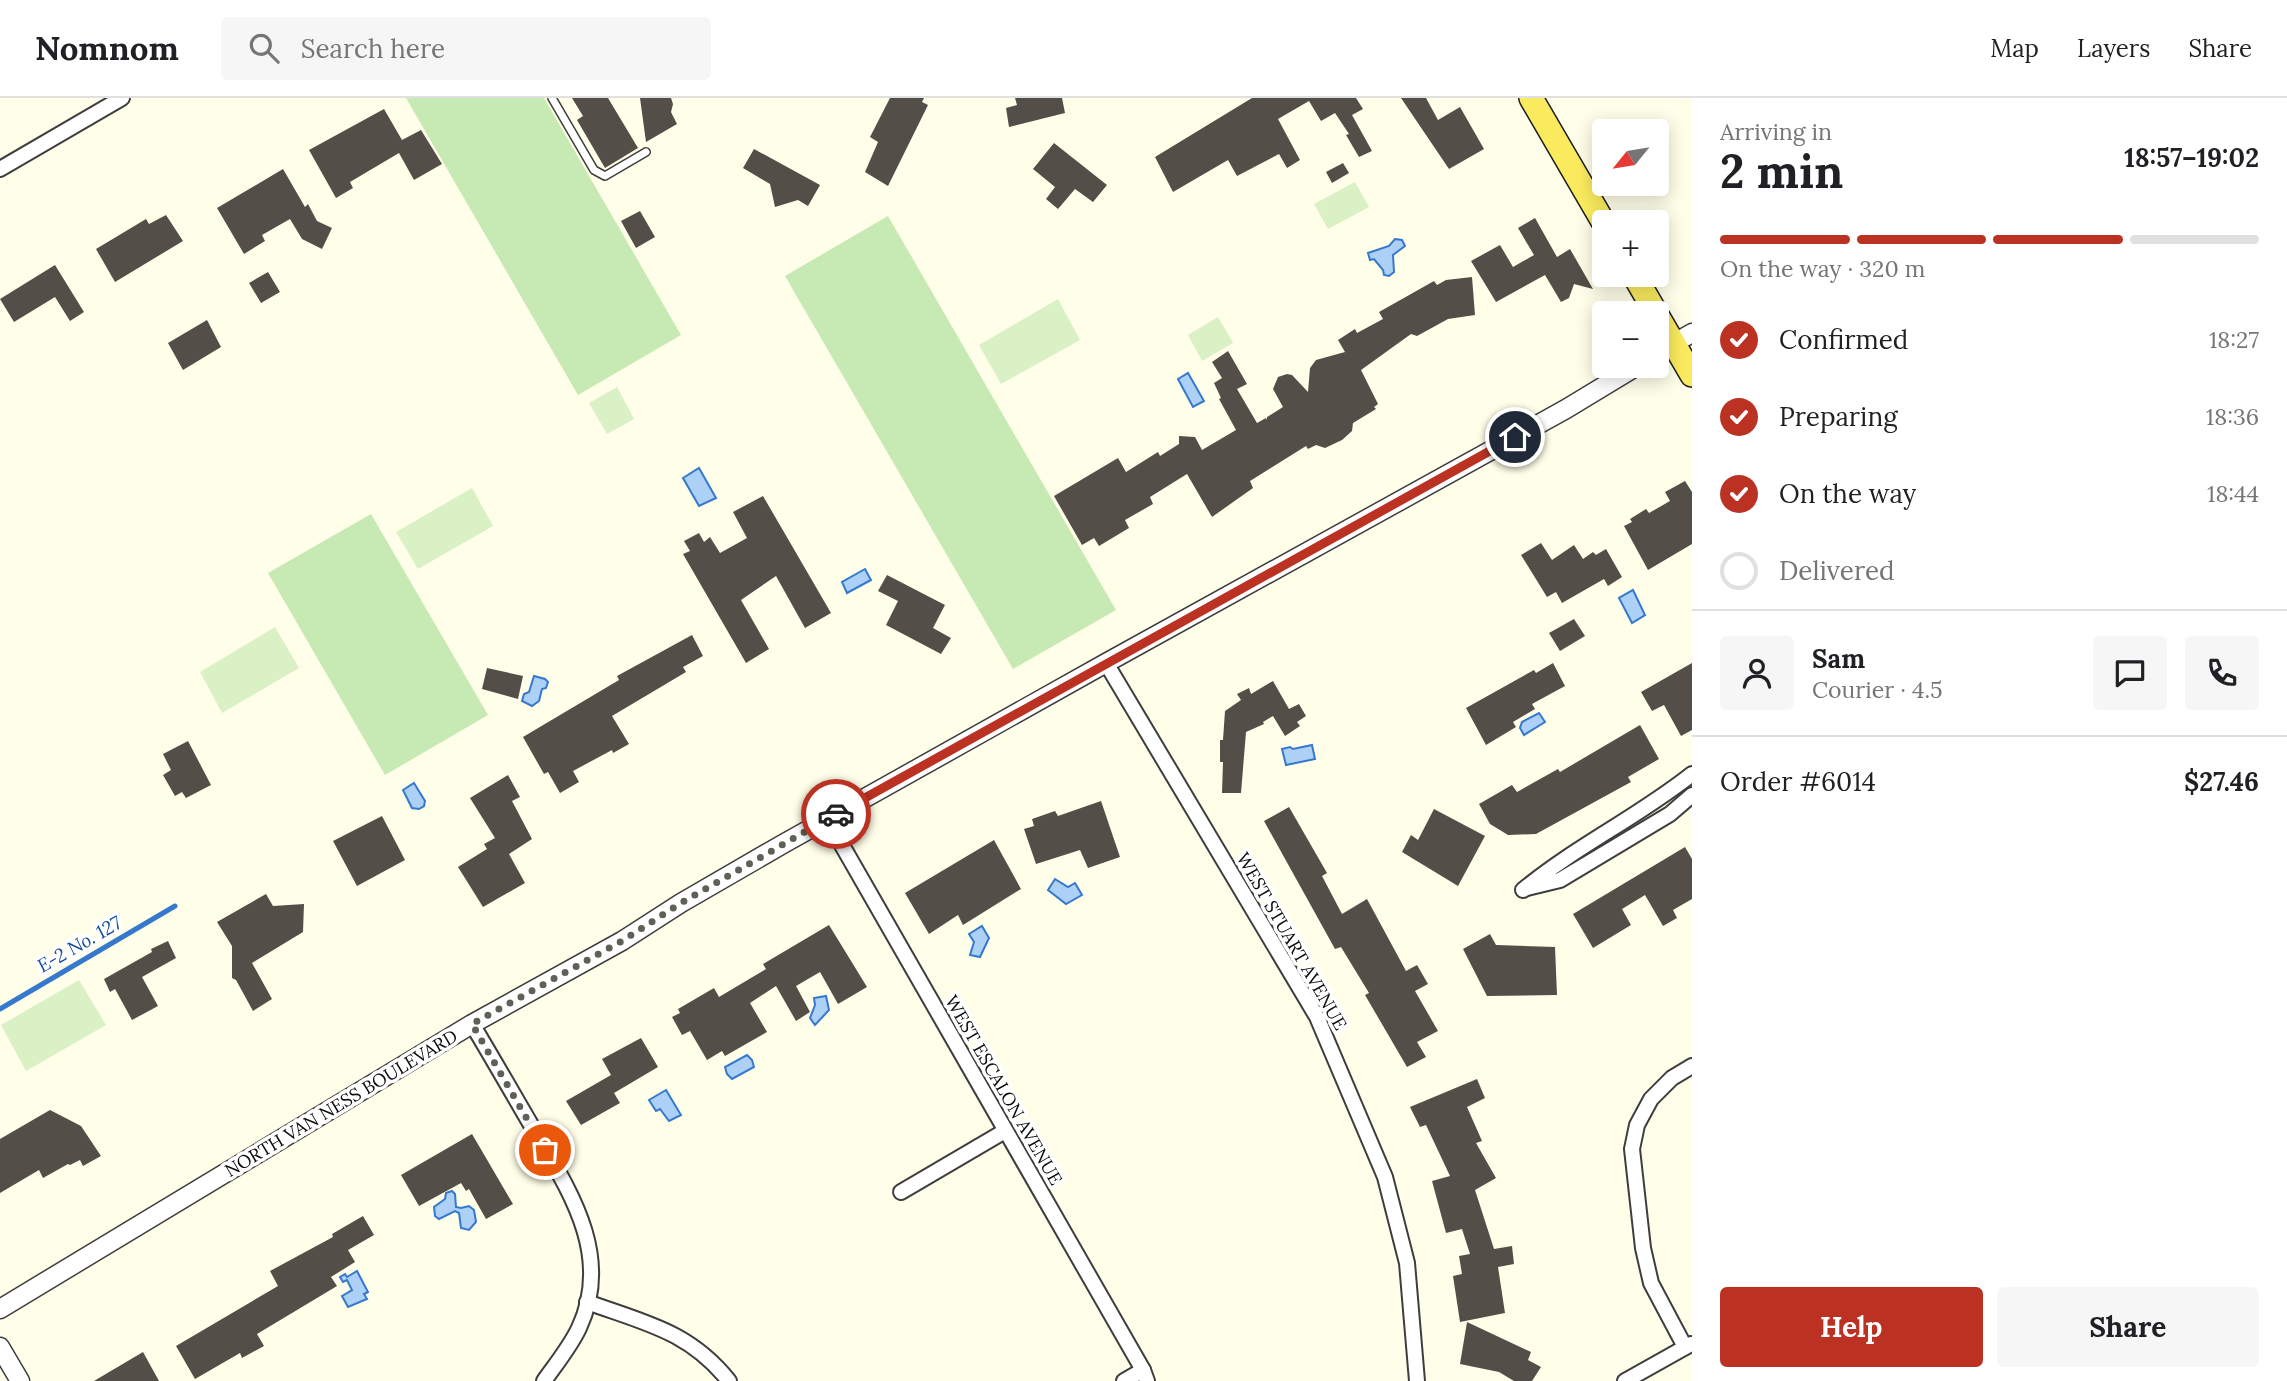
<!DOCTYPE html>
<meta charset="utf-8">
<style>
body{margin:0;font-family:Lora,serif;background:#f6f6f6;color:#202124;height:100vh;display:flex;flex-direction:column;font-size:26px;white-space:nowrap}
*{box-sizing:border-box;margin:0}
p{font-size:23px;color:#757577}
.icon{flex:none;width:38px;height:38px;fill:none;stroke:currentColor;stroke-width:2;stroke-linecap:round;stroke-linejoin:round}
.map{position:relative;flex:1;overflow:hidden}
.drawer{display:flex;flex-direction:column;background:#fff;width:595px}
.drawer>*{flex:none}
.needle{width:46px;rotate:240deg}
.buttons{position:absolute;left:1592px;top:21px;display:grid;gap:14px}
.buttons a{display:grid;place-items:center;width:77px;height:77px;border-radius:7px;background:#fff;box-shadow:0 4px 18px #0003;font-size:35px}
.pin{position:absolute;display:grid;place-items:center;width:60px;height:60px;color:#fff;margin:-30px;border:4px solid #fff;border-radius:50%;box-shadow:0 2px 7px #0007}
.courier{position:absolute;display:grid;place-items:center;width:70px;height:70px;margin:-35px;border:5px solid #bb3223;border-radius:50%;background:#fff;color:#222;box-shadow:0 2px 9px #0007}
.summary em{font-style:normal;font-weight:800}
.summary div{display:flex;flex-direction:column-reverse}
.summary{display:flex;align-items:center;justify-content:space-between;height:119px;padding:0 28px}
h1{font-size:46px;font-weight:800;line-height:52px}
.bar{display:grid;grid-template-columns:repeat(4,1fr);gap:10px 7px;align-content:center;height:84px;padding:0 28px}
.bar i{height:9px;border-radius:5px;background:#e0e0e0}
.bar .selected{background:#bb3223}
.bar p{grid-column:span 4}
.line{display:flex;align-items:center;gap:18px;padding:0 28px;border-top:2px solid #e0e0e0}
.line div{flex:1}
.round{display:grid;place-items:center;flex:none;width:74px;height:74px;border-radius:7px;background:#f6f6f6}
ol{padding:0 28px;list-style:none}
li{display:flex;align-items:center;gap:21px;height:77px}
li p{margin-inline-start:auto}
li .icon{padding:7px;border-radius:50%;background:#bb3223;color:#fff;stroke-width:4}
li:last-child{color:#757577}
li i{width:38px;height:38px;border:4px solid #e0e0e0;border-radius:50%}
.button{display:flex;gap:14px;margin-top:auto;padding:14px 28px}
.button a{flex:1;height:80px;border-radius:7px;background:#bb3223;color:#fff;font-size:28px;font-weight:800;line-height:80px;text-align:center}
.button a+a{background:#f6f6f6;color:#202124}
header{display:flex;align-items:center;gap:42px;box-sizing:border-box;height:98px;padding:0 35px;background:#fff;border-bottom:2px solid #e0e0e0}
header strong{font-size:33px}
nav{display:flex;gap:38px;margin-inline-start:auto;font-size:24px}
.search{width:490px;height:63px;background:#f6f6f6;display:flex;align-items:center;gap:18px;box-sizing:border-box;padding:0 24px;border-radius:7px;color:#757577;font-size:26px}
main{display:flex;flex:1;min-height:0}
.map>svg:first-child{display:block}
.green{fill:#c7e9b3}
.pitch{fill:#daf0c5}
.water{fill:#add0f6;stroke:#3479ce;stroke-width:2}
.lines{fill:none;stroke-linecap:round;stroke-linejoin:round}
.stream{stroke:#3479ce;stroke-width:5}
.building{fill:#534e47}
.service-casing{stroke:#3e3e3e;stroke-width:10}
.minor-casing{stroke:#3e3e3e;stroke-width:18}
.tertiary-casing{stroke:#3e3e3e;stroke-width:21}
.primary-casing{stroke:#1c1c1c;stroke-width:26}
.service{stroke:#fff;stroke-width:7}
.minor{stroke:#fff;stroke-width:14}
.tertiary{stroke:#fff;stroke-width:18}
.primary{stroke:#faeb5e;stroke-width:23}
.done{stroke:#606058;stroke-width:7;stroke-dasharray:0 12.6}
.route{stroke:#bb3223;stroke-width:9}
.labels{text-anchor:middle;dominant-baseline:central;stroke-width:7;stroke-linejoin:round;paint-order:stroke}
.street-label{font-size:18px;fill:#0b0b0b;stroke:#fff}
.water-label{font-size:19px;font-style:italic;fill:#144c9c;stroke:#fff}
</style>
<header>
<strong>Nomnom</strong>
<div class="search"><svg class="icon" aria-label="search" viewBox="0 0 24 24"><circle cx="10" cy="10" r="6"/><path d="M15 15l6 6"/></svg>Search here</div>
<nav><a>Map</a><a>Layers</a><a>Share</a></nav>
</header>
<main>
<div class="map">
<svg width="1692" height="1283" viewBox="0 0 1692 1283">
<rect width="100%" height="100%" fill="#fffee8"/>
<g class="green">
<path d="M406 0H544L681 237 578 297Z"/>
<path d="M888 118 1116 512 1013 571 785 178Z"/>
<path d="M371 416 488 617 385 677 268 475Z"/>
</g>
<g class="pitch">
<path d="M1355 84 1369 109 1328 131 1314 106Z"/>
<path d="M1058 201 1080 242 1001 286 979 247Z"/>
<path d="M1218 219 1233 245 1202 263 1188 237Z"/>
<path d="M617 289 634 321 607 336 589 305Z"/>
<path d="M472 390 493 428 418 471 396 434Z"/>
<path d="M275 529 299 570 222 615 200 574Z"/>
<path d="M79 882 106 927 26 973 1 927Z"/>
</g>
<g class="water">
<path d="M1395 141 1402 142 1405 148 1393 157 1394 174 1389 178 1384 177 1383 172 1374 161 1370 162 1368 155 1389 148Z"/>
<path d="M1188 275 1204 303 1193 309 1178 281Z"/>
<path d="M699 370 716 400 699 408 683 380Z"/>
<path d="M865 471 871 482 847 495 842 484Z"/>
<path d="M1633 492 1645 517 1632 525 1619 500Z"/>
<path d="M534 578 545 581 548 584 546 590 542 591 539 603 532 608 522 603 524 596 529 594Z"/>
<path d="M1539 615 1545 624 1524 637 1520 630 1522 624Z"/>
<path d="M1312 647 1315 661 1286 667 1282 651 1290 649 1293 651Z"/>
<path d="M414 685 425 703 424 708 419 711 412 710 403 692Z"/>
<path d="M1055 781 1068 789 1075 785 1082 797 1066 806 1048 792Z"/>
<path d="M982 828 989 840 980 859 970 857 974 844 969 836Z"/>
<path d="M826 898 829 912 815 927 810 920 815 907 814 900Z"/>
<path d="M747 957 752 962 754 969 732 981 727 976 725 969Z"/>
<path d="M666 992 681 1017 669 1023 660 1011 656 1013 649 1002Z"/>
<path d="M452 1093 455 1096 456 1109 461 1110 469 1108 474 1112 476 1124 469 1132 461 1130 459 1115 455 1113 439 1121 435 1118 434 1109 445 1101 446 1095Z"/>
<path d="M357 1173 368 1194 364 1196 367 1201 348 1209 342 1198 352 1192 347 1182 343 1184 340 1179 345 1176 347 1179Z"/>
</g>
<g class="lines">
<path class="stream" d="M0 911 175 808"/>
</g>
<g class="building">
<path d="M572 0H608L638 50 605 70 577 22 583 18Z"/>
<path d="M640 0H671L673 6 671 14 677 26 646 44Z"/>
<path d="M890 0H924L922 4 928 7 888 88 865 74 878 44 870 39Z"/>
<path d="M1015 0H1062L1065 15 1009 29 1006 10 1017 7Z"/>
<path d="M1252 0H1356L1363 11 1352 17 1372 53 1359 59 1346 37 1349 36 1335 15 1321 23 1309 3 1278 21 1300 62 1287 70 1279 56 1237 78 1228 62 1173 94 1155 59Z"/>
<path d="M1401 0H1426L1438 22 1460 9 1484 51 1449 71Z"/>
<path d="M384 11 402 42 421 32 442 66 414 82 399 55 350 84 353 90 336 100 309 52Z"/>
<path d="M1054 45 1107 87 1093 104 1075 91 1058 111 1046 101 1055 89 1033 71Z"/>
<path d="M754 51 820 87 808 108 798 102 775 109 770 86 743 70Z"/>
<path d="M1343 65 1349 75 1332 85 1326 74Z"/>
<path d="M283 71 305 109 308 106 317 123 332 130 322 151 302 141 290 121 262 137 265 143 244 156 217 110Z"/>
<path d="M640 113 655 139 636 150 621 123Z"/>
<path d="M166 117 183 143 115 184 96 151 146 121 149 126Z"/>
<path d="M1535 120 1557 159 1570 151 1593 191 1574 186 1569 200 1561 204 1545 177 1496 204 1471 163 1500 147 1513 169 1534 157 1518 130Z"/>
<path d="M55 167 84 214 70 223 55 199 14 224 0 201Z"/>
<path d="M268 174 280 194 261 205 249 185Z"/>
<path d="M1472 179 1475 217 1448 221 1417 238 1411 236 1361 272 1378 306 1374 309 1376 311 1353 325 1352 333 1342 342 1325 350 1316 347 1308 351 1306 348 1250 383 1253 390 1212 419 1187 376 1150 399 1153 406 1125 422 1129 430 1099 448 1094 440 1082 447 1054 398 1118 360 1126 374 1158 354 1160 358 1179 346V338L1195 339 1202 352 1236 332 1219 301 1221 300 1214 285 1222 280 1212 264 1228 253 1247 286 1237 291 1257 325 1266 320 1267 322V319L1283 309 1273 291 1278 279 1287 276 1292 277 1308 294 1310 270 1316 262 1345 254 1338 242 1355 231 1357 235 1383 221 1379 214 1434 183 1437 187 1446 182Z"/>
<path d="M207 222 221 249 183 272 168 245Z"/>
<path d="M1685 383 1692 394V446L1648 472 1624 428 1632 424 1630 421 1646 411 1649 415 1670 403 1665 394Z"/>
<path d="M763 398 831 515 805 530 776 478 741 502 769 551 746 565 683 456 690 453 684 443 699 435 704 444 710 439 720 455 747 440 733 414Z"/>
<path d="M1541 445 1552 462 1574 447 1583 461 1593 454 1596 457 1606 451 1622 479 1608 488 1604 481 1562 505 1556 494 1547 499 1521 457Z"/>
<path d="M887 477 945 507 933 530 951 540 941 556 886 527 898 503 878 493Z"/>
<path d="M1574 521 1585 538 1560 553 1549 535Z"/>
<path d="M692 537 703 558 683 569 686 574 612 618 629 646 613 655 612 652 573 673 579 684 560 695 548 674 544 676 523 639 619 582 617 578Z"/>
<path d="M1553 565 1565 588 1532 606 1535 611 1513 624 1516 629 1486 647 1466 610 1534 572 1536 575Z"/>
<path d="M1692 565V632L1681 638 1664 607 1652 613 1641 594Z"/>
<path d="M487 570 523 578 518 601 482 591Z"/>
<path d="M1273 583 1289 611 1299 606 1306 618 1297 624 1300 628 1285 638 1273 618 1263 624 1264 626 1246 634 1241 695H1222L1223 664H1220V642H1223L1225 613 1241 602 1237 596 1249 590 1251 596Z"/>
<path d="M1640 627 1659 661 1628 679 1631 684 1536 736 1508 737 1490 726 1479 706 1512 687 1517 694 1558 671 1560 674Z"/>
<path d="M188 643 211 687 186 700 182 694 175 698 163 677 171 672 163 656Z"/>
<path d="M508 677 520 699 512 703 532 741 509 756 525 785 483 809 458 769 487 751 484 746 495 740 470 700Z"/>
<path d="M1101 703 1120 759 1088 770 1080 752 1036 766 1024 731 1034 728 1032 721 1055 713 1058 718Z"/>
<path d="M1289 709 1327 775 1322 778 1342 816 1367 801 1406 873 1417 867 1428 886 1415 893 1438 933 1417 944 1426 959 1407 969 1365 897 1369 895 1341 849 1335 851 1264 723Z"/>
<path d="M1434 711 1485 738 1458 788 1402 754 1411 737 1418 742Z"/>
<path d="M382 718 405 762 357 788 333 743Z"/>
<path d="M994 742 1021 791 963 827 958 817 929 836 905 795Z"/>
<path d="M1685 749 1692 761V801L1673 812 1677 820 1663 828 1645 797 1622 811 1631 827 1593 850 1573 816Z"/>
<path d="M266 796 273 808 304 806 303 834 252 865 272 901 253 913 236 882 232 880V848L217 824Z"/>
<path d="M829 827 867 889 838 906 820 874 796 888 810 914 796 923 776 888 750 905 767 934 725 958 722 953 707 962 690 933 682 937 672 919 680 915 678 911 714 890 719 899 766 871 763 866Z"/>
<path d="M1490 836 1496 847 1555 849 1557 897 1487 898 1463 851Z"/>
<path d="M168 843 176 860 142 879 158 908 132 922 115 891 110 894 104 881 152 854 151 851Z"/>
<path d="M641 940 658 969 614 995 620 1005 581 1027 566 1003 611 977 602 961Z"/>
<path d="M1477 981 1485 1000 1467 1009 1482 1043 1476 1045 1496 1080 1475 1092 1494 1151 1512 1148 1514 1166 1498 1169 1505 1215 1460 1224 1453 1178 1462 1176 1459 1158 1470 1156 1462 1131 1446 1135 1432 1083 1450 1078 1426 1027 1420 1029 1410 1009Z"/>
<path d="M50 1012 81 1028 101 1058 83 1068 80 1062 70 1067 68 1066 43 1080 39 1072 0 1095V1041Z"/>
<path d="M472 1036 513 1106 486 1121 469 1091 466 1093 461 1085 419 1108 401 1077Z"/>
<path d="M363 1118 374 1137 348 1152 355 1164 331 1179 337 1188 257 1236 264 1248 242 1260 240 1255 195 1281 176 1248 278 1188 270 1173 333 1139 332 1136Z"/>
<path d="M1467 1224 1531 1254 1528 1262 1541 1269 1532 1283H1514L1499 1274 1460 1266Z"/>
<path d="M143 1254 159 1283H94Z"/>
</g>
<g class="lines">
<defs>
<path id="service" d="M552 0 594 72 605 78 646 54"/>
<g id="minor">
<path d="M0 71 122 0"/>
<path d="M1106 565 1317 919 1385 1079 1407 1165 1417 1283"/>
<path d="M827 721 1143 1272 1147 1283"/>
<path d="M1527 790 1560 782 1670 716 1692 697"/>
<path d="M1523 792C1576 748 1638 719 1692 676"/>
<path d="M472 926C493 961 513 996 534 1032 569 1092 613 1157 579 1230 570 1249 556 1266 544 1283"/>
<path d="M901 1094 1005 1033"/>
<path d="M587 1204C645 1225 689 1233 729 1283"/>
<path d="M1685 1249 1651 1185 1643 1150 1632 1051 1637 1027 1651 1001 1672 980 1692 968"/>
<path d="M1124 1283 1143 1272"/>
<path d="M1625 1283 1691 1246"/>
</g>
<g id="tertiary">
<path d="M1657 255 1692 235"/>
<path d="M0 1211 472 926 622 843 681 805 783 746 1106 565 1566 311 1637 268"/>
<path d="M0 1249 20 1283"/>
</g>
<g id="primary">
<path d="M1531 0 1605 127"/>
<path d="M1634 177 1656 215"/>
<path d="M1657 217 1692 277"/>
</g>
</defs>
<use href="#service" class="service-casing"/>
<use href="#minor" class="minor-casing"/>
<use href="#tertiary" class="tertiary-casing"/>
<use href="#primary" class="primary-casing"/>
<use href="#service" class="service"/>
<use href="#minor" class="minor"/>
<use href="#tertiary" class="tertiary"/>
<use href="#primary" class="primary"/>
</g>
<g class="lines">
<path class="done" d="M545 1052 472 926 622 843 681 805 836 716"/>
<path class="route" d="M836 716 1515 339"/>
</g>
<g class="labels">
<g class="street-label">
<text transform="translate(1292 843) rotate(60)">WEST STUART AVENUE</text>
<text transform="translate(1004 992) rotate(60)">WEST ESCALON AVENUE</text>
<text transform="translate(341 1005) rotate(-31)">NORTH VAN NESS BOULEVARD</text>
</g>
<g class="water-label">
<text transform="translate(79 846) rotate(-30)">E-2 No. 127</text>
</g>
</g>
</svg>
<div class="buttons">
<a><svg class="needle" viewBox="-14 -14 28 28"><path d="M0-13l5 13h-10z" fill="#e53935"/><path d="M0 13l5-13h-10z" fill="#757577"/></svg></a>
<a>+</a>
<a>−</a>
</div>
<div class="pin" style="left:545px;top:1052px;background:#ea580c"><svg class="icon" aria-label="bag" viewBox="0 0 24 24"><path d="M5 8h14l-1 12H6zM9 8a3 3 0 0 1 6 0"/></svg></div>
<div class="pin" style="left:1515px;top:339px;background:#1f2937"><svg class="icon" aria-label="home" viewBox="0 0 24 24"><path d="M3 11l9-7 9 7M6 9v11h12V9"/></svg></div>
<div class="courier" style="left:836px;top:716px"><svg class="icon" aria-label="car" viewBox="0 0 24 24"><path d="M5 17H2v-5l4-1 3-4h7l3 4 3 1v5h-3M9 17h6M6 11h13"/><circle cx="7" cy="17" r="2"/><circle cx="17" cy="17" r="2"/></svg></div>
</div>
<section class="drawer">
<div class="summary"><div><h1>2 min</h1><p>Arriving in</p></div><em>18:57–19:02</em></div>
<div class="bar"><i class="selected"></i><i class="selected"></i><i class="selected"></i><i></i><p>On the way · 320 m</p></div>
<ol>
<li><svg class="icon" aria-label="check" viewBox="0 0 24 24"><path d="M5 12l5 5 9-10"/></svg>Confirmed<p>18:27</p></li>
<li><svg class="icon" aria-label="check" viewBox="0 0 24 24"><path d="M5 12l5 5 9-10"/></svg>Preparing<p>18:36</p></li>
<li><svg class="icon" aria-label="check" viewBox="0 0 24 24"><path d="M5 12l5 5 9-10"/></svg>On the way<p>18:44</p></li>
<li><i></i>Delivered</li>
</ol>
<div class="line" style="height:126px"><a class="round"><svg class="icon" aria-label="person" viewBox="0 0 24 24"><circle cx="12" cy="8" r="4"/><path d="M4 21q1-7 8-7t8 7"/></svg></a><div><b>Sam</b><p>Courier · 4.5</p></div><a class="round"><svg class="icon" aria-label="chat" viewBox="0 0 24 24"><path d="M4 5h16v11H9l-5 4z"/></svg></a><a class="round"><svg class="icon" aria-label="phone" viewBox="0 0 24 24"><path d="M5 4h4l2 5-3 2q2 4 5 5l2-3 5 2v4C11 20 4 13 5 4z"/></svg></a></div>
<div class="line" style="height:91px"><div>Order #6014</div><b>$27.46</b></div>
<div class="button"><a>Help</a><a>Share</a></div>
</section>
</main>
